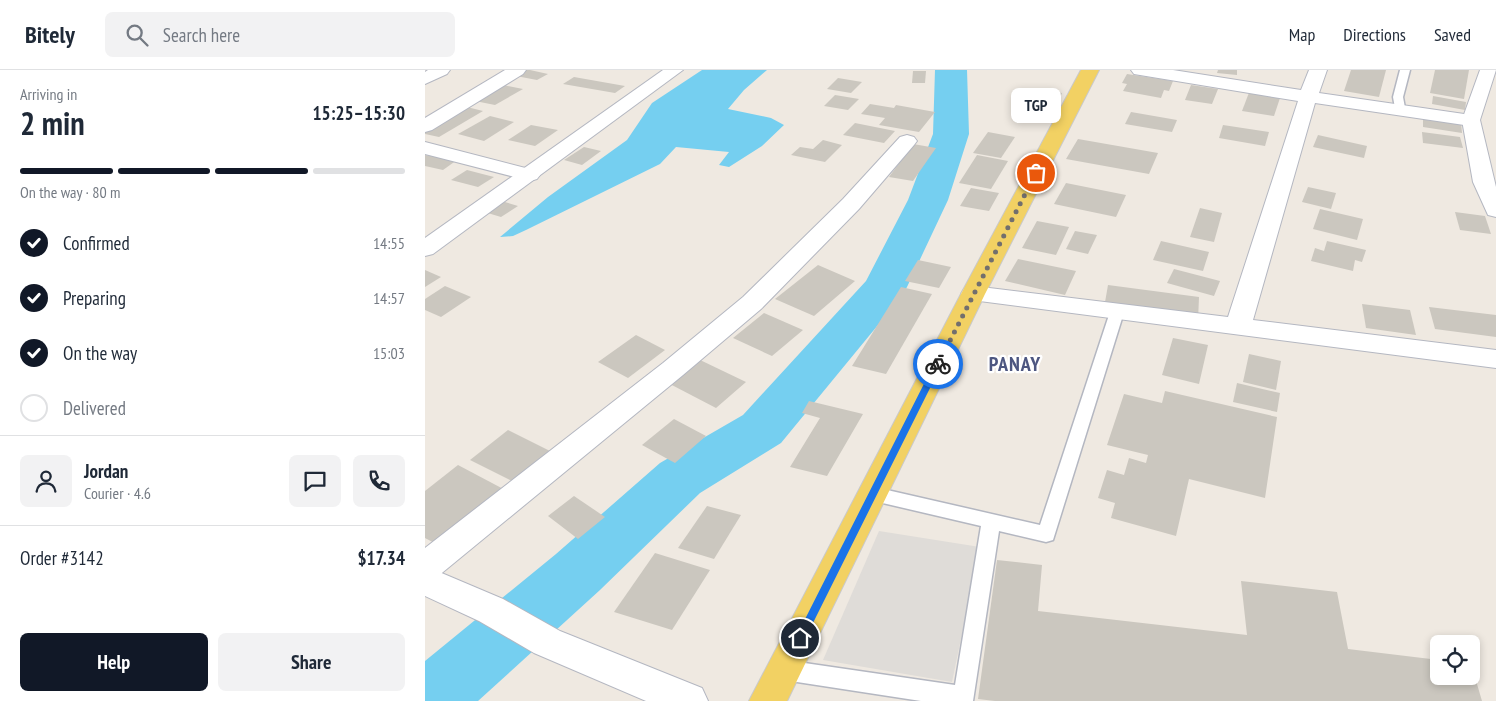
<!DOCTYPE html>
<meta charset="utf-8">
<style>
body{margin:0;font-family:"PT Sans Narrow",sans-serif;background:#f2f2f3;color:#1f2937;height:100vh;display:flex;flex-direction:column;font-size:19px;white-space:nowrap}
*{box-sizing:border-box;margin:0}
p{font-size:16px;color:#747a83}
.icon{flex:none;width:28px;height:28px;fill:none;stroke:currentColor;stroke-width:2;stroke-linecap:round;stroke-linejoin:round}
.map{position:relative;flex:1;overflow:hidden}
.drawer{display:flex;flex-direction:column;background:#fff;width:425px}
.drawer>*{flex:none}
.controls{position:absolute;left:1005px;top:565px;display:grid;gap:10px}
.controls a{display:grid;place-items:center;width:50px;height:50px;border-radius:8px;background:#fff;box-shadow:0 2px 8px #0003;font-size:25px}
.pin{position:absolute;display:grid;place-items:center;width:42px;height:42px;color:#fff;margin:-21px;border:2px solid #fff;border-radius:50%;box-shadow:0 1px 5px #0007}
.courier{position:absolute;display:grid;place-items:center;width:50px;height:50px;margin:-25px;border:4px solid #1a73e8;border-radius:50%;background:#fff;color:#222;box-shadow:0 1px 6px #0007}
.bubble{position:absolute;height:35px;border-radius:8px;background:#fff;box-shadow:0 2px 8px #0003;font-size:16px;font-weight:600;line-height:35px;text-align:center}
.head em{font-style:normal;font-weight:600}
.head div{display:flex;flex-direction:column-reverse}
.head{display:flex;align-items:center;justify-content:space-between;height:85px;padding:0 20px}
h1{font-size:32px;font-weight:600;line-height:38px}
.bar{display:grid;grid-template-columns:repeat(4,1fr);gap:8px 5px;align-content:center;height:60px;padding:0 20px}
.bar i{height:6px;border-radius:4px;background:#e0e1e3}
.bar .current{background:#111827}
.bar p{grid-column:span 4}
.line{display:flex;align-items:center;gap:12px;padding:0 20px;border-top:1px solid #e0e1e3}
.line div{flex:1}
.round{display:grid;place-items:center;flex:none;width:52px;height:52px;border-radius:8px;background:#f2f2f3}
ol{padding:0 20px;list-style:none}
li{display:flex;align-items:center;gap:15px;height:55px}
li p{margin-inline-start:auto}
li .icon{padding:5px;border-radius:50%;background:#111827;color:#fff;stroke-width:4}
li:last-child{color:#747a83}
li i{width:28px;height:28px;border:2px solid #e0e1e3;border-radius:50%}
.button{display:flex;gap:10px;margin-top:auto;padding:10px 20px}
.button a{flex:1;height:58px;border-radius:8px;background:#111827;color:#fff;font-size:20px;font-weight:600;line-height:58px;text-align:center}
.button a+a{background:#f2f2f3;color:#1f2937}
header{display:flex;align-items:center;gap:30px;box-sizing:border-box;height:70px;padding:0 25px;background:#fff;border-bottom:1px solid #e0e1e3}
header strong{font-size:24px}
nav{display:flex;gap:28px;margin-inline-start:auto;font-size:18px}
.search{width:350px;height:45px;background:#f2f2f3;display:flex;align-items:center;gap:12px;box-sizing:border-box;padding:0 18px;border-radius:8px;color:#747a83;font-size:19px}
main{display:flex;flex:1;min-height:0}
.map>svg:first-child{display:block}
.plaza{fill:#dfdcd8}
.water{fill:#75cff0}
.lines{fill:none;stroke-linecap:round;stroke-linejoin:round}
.river{fill:#75cff0;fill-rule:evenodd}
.building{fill:#cbc7bf}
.service-casing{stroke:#b4b7c1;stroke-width:3}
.minor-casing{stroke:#b4b7c1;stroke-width:2}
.tertiary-casing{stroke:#b4b7c1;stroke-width:2}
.primary-casing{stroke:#c9c9c9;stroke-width:2}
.service{fill:#fff;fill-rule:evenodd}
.minor{fill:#fff;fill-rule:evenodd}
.tertiary{fill:#fff;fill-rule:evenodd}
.primary{fill:#f2d163;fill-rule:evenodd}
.route{fill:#1a73e8}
.done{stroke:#726f6d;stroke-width:5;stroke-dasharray:0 9}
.labels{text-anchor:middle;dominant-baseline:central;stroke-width:4.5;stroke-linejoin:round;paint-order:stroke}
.district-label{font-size:20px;font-weight:bold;letter-spacing:1px;fill:#4d5680;stroke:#fff}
</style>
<header>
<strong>Bitely</strong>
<div class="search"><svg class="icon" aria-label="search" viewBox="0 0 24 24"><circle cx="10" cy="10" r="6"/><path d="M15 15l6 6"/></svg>Search here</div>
<nav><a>Map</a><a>Directions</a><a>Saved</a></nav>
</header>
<main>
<section class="drawer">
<div class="head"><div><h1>2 min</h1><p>Arriving in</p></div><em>15:25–15:30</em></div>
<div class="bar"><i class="current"></i><i class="current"></i><i class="current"></i><i></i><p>On the way · 80 m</p></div>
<ol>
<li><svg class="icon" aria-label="check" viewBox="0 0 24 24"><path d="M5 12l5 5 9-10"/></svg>Confirmed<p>14:55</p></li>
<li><svg class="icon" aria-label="check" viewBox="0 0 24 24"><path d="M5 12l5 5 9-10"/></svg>Preparing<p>14:57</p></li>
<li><svg class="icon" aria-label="check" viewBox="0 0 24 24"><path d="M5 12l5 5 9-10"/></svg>On the way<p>15:03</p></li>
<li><i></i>Delivered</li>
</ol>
<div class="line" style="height:90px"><a class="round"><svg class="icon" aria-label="person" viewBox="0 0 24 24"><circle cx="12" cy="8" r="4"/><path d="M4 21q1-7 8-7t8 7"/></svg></a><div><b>Jordan</b><p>Courier · 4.6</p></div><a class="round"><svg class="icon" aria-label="chat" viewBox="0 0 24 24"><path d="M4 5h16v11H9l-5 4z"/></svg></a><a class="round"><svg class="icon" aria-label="phone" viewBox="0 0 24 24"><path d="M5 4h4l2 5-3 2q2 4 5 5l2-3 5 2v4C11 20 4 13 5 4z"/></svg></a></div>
<div class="line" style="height:65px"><div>Order #3142</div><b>$17.34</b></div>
<div class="button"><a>Help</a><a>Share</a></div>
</section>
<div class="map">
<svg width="1071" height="631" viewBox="0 0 1071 631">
<rect width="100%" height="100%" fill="#efe9e1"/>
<path class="plaza" d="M454 461 555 477 527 612 398 590Z"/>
<path class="water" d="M277 0H342L319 20 303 39 346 48 359 55 337 76 304 97 294 95 304 82 251 77 235 94 101 160 88 166 75 167 123 127 202 70 227 33Z"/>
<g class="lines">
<path class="river" d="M510 0H542L544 64 523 130 482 217 476 227 356 373 275 423 175 520 53 631H0V591L131 484 235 393 318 345 441 211 483 130 508 64Z"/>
</g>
<g class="building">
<path d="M101 0H105L123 4 112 10 91 6Z"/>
<path d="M793 0H812V5L792 3Z"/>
<path d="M926 0H961L954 27 919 21Z"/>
<path d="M1010 0H1044L1039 29 1005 23Z"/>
<path d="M488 1H501L500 13H487Z"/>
<path d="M702 4 748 11 744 21 739 20 736 28 698 21 702 14 697 13Z"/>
<path d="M149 7 200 16 190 23 138 14Z"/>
<path d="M413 8 437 12 426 23 402 19Z"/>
<path d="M78 15 98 19 70 35 50 31Z"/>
<path d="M766 15 793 19 787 34 760 30Z"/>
<path d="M599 18 637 23 633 32 594 26Z"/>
<path d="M825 20 856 25 849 46 817 41Z"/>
<path d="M410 25 434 29 423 40 399 36Z"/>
<path d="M1008 26 1041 32 1040 40 1007 34Z"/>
<path d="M445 34 469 38 471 35 510 42 494 62 454 55 460 48 436 44Z"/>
<path d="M42 37 58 41 14 67 0 64V61Z"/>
<path d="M706 42 752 50 747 62 700 54Z"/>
<path d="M65 46 89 52 59 71 33 64Z"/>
<path d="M998 46 1036 52 1037 63 998 57Z"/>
<path d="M430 53 470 61 459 73 418 65Z"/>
<path d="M106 55 133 60 110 76 83 70Z"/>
<path d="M798 55 844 62 840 76 794 68Z"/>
<path d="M563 62 590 67 576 88 548 83Z"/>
<path d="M997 62 1035 67 1038 78 998 73Z"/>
<path d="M893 65 942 76 939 88 888 77Z"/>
<path d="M653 69 733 83 724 104 641 89Z"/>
<path d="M398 70 417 75 400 92 366 85 375 77 388 79Z"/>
<path d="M488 74 511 78 488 111 464 107Z"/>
<path d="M159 77 176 81 157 95 139 90Z"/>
<path d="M0 85 32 90 18 100 0 96Z"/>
<path d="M552 85 583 91 566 119 534 113Z"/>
<path d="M42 100 69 107 53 117 26 110Z"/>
<path d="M641 113 701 125 691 147 629 134Z"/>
<path d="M883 117 911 123 906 139 877 132Z"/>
<path d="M546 118 574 123 564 141 535 136Z"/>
<path d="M73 130 93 136 76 147 56 141Z"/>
<path d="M775 138 797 143 789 172 765 167Z"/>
<path d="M895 139 938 149 932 170 888 159Z"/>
<path d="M1030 142 1060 146 1066 164 1035 160Z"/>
<path d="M612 151 644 157 631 185 597 178Z"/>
<path d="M650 161 672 165 663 184 641 179Z"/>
<path d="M736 171 784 182 778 201 728 190Z"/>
<path d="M902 171 941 180 937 192 930 190 928 201 886 191 890 178 899 181Z"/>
<path d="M593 189 651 201 640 225 580 211Z"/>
<path d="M493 190 526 197 514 218 480 211Z"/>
<path d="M393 195 430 211 389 246 350 229Z"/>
<path d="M749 199 795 211 789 226 742 213Z"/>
<path d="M0 200 16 207 0 217Z"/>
<path d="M683 215 774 227 773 251 679 238Z"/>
<path d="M20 216 46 227 16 247 0 240V229Z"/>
<path d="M476 217 507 224 461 304 427 296Z"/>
<path d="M937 234 985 240 991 265 941 258Z"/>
<path d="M1004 237 1071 245V267L1010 259Z"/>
<path d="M339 243 378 260 347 286 308 268Z"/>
<path d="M211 265 240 280 203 308 173 292Z"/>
<path d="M748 268 783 275 774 314 737 305Z"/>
<path d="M824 284 856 291 851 320 818 312Z"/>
<path d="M273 289 321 312 291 338 243 313Z"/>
<path d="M812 313 855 323 852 342 808 332Z"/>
<path d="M740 321 852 347 840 428 764 409 751 466 686 448 690 433 673 428 682 400 699 405 704 388 721 393 723 385 682 375 699 324 737 333Z"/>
<path d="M384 331 438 344 402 406 365 397 395 348 377 343Z"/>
<path d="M249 349 281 366 250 393 217 375Z"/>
<path d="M83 360 125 381 89 412 45 390Z"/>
<path d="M33 395 84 422 19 478 0 468V421Z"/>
<path d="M149 426 180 447 153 469 123 446Z"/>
<path d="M282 436 316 445 289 489 253 478Z"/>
<path d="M230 483 285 500 247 560 189 542Z"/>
<path d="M572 490 617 495 613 541 822 565 816 511 912 522 923 579 1014 590V606H1046L1047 597 1057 631H570L553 629Z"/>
</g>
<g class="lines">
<defs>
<g id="service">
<path d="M975 0H985L978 27 980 38 975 41 970 38 968 27Z"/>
<path d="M692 237 697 239 699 242 628 470 621 472 574 461 548 631H496L359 610 351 607 348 600 351 593 359 590 530 615 556 456 449 431 443 429 440 424 443 419 449 417 615 455 685 242 687 239Z"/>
</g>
<g id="minor">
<path d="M3 0H25L22 4 0 14V2Z"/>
<path d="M80 0H101L98 4 7 60 0 62V48Z"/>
<path d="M706 0H748L876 20 884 0H902L894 23 1053 46 1055 50 1053 54 1046 56 890 33 828 250 1071 280V298L539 229 536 224 539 219 548 216 803 247 873 31 715 5 709 4Z"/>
<path d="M482 65 489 67 492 71 489 75 434 139 336 239 258 305 12 507 0 511V478L238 293 318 227 418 129 475 67Z"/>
<path d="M0 72 112 101 115 105 112 109 105 111 0 84Z"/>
</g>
<g id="tertiary">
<path d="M238 0H258L8 184 0 186V168Z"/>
<path d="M1055 0H1071L1055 50 1071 117V147L1063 145 1048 112 1037 50Z"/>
<path d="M0 496 78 529 135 561 277 618 283 631H221L109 583 54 551 0 526Z"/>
</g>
<path id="primary" d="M656 0H674L560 224 362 631H324L536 224Z"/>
</defs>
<use href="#service" class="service-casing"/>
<use href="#minor" class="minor-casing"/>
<use href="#tertiary" class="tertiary-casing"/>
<use href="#primary" class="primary-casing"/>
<use href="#service" class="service"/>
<use href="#minor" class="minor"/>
<use href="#tertiary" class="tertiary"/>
<use href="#primary" class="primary"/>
</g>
<path class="route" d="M513 292 517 294 379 571H372L370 568 372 565 509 294Z"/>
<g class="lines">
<path class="done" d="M513 294 611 103"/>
</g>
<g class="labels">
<g class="district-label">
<text x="590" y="294">PANAY</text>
</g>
</g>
</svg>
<div class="controls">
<a><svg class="icon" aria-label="locate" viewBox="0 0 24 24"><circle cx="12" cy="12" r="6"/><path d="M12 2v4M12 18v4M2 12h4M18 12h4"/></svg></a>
</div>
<div class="pin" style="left:611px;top:103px;background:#ea580c"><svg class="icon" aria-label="bag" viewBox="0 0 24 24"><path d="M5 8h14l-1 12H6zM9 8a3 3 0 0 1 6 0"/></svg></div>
<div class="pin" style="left:375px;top:568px;background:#1f2937"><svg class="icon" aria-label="home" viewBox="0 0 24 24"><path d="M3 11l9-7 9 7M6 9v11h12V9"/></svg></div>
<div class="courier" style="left:513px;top:294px"><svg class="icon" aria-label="bike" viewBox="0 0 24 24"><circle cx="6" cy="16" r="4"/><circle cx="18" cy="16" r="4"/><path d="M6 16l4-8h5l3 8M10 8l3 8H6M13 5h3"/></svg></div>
<div class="bubble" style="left:586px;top:18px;width:50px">TGP</div>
</div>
</main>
